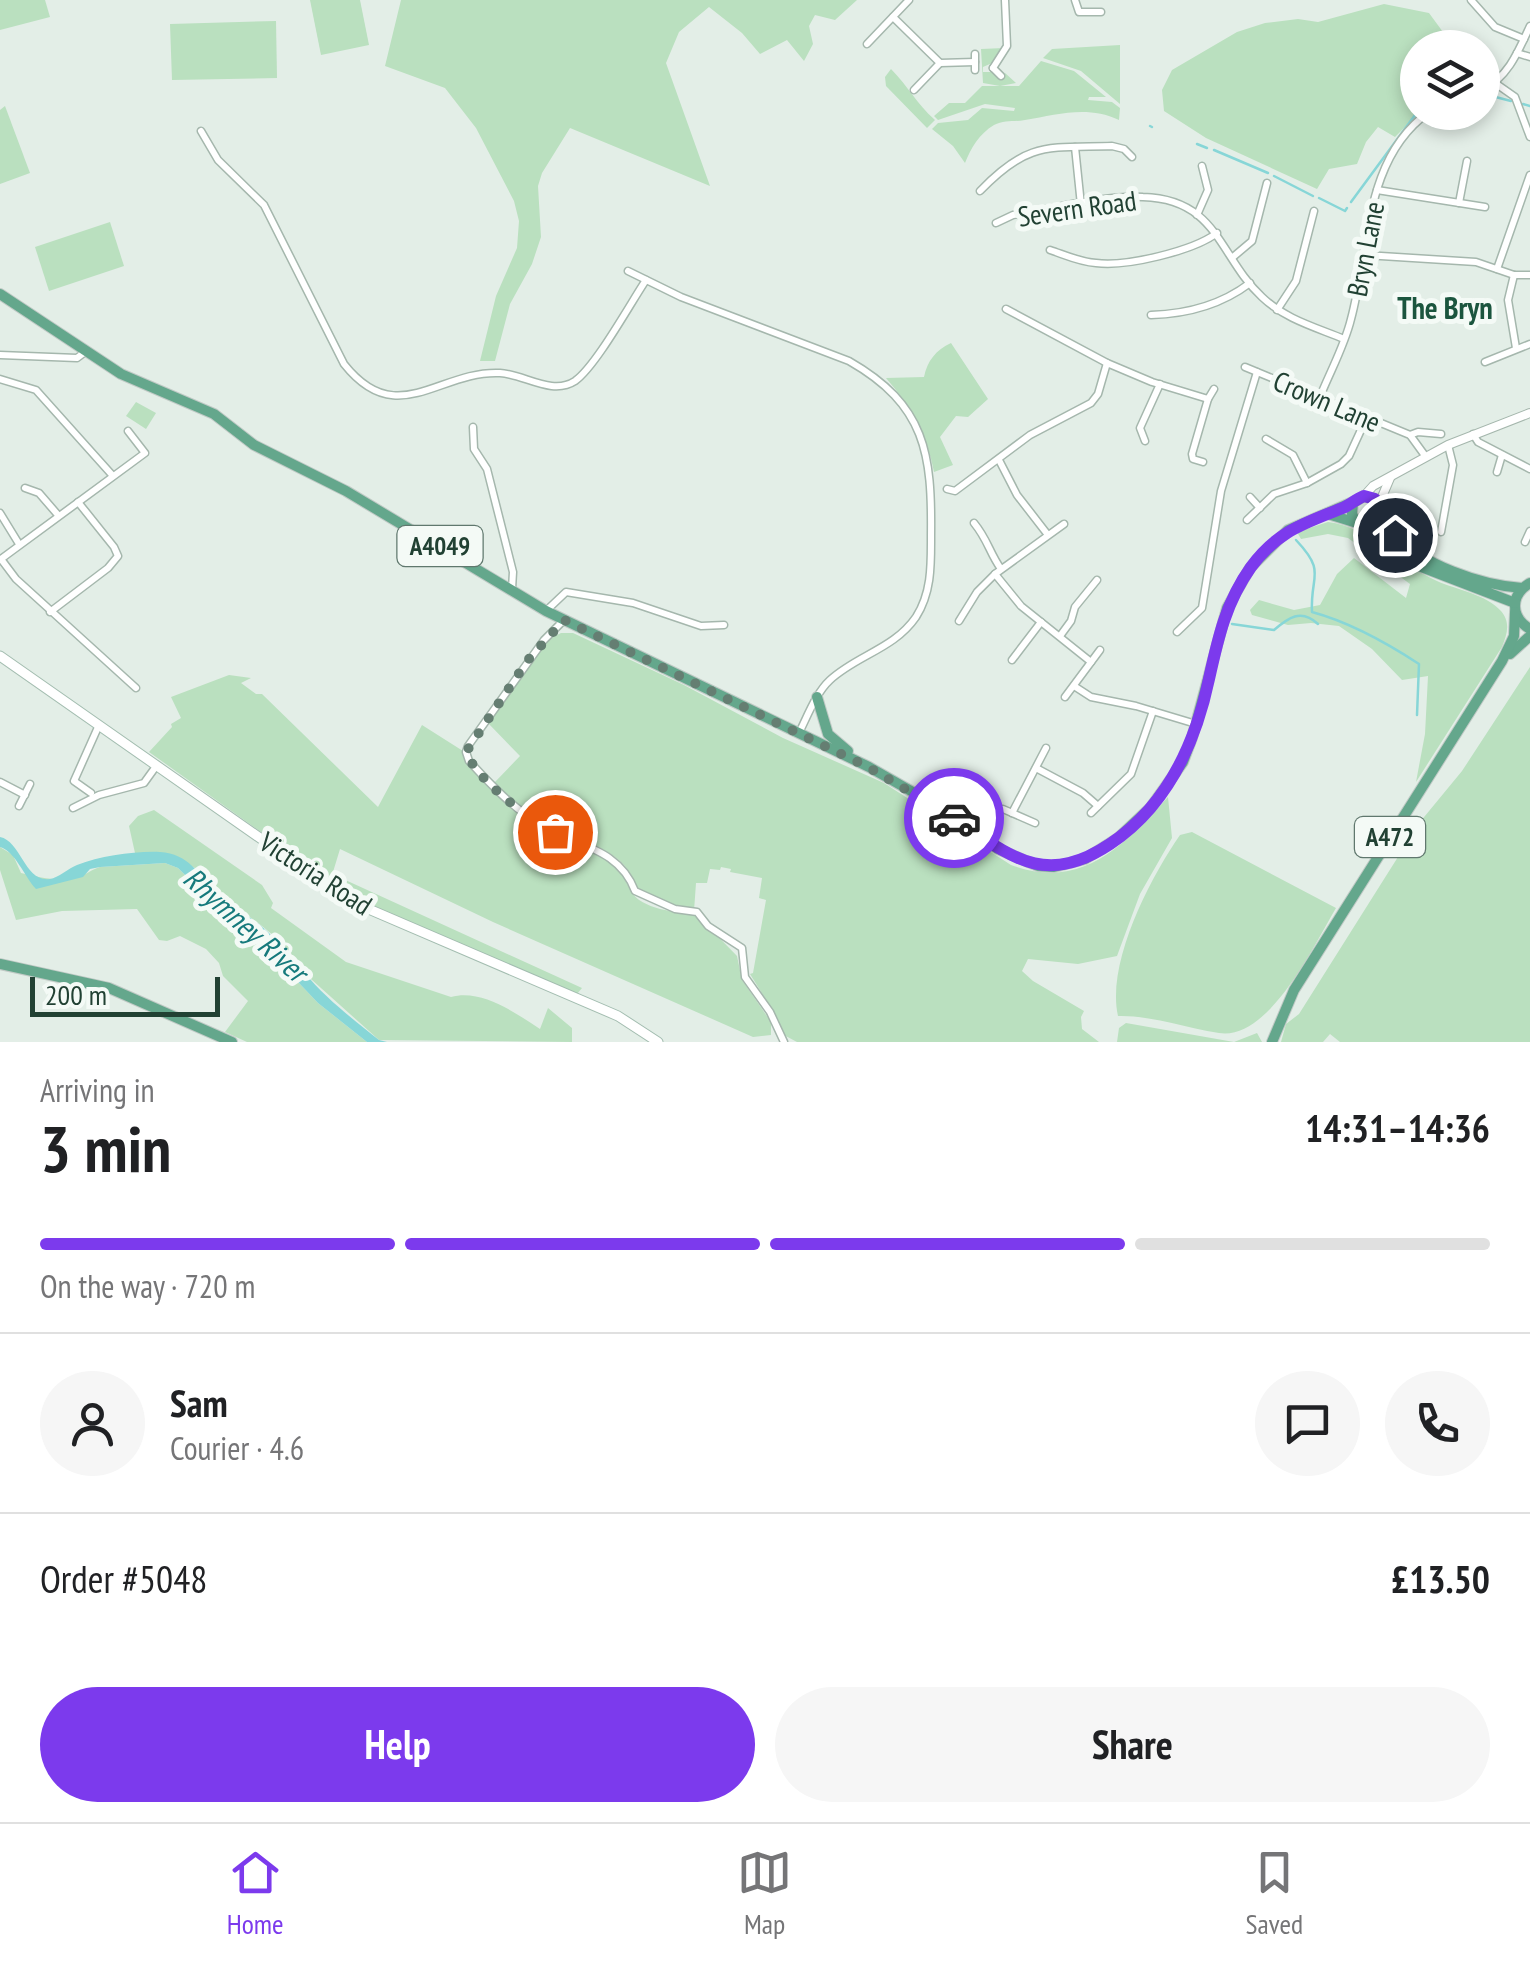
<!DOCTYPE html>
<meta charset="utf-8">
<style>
body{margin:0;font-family:"PT Sans Narrow",sans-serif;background:#f6f6f6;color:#202124;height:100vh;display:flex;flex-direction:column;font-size:38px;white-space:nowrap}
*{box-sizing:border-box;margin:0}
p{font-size:32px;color:#757577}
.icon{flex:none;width:55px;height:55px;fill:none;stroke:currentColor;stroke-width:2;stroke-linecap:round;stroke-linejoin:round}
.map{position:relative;height:1042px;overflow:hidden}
.side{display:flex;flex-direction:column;background:#fff;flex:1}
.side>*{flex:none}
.tools{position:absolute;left:1400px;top:30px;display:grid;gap:20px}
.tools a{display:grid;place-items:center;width:100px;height:100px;border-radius:50%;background:#fff;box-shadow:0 5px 15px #0003;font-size:50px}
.scale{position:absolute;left:30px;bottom:25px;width:190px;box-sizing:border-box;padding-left:10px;border:5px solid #214133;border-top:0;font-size:28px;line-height:35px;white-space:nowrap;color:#214133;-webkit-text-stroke:8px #f4faf6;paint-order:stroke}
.pin{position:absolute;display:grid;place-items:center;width:85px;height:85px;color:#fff;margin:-42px;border:5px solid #fff;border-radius:50%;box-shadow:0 2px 10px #0007}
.courier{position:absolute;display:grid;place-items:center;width:100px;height:100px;margin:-50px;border:8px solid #7c3aed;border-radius:50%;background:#fff;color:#222;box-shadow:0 2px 12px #0007}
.headline em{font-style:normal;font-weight:600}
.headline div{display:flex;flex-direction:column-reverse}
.headline{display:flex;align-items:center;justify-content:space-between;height:170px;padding:0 40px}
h1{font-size:65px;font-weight:600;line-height:75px}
.bar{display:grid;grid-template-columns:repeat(4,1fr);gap:15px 10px;align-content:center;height:120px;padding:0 40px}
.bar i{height:12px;border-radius:8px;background:#e0e0e0}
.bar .active{background:#7c3aed}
.bar p{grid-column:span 4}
.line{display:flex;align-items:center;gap:25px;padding:0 40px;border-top:2px solid #e0e0e0}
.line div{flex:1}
.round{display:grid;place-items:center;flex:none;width:105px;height:105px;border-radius:52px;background:#f6f6f6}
.action{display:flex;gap:20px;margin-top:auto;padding:20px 40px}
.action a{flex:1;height:115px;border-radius:60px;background:#7c3aed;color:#fff;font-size:40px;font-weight:600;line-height:115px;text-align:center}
.action a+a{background:#f6f6f6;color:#202124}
.tabs{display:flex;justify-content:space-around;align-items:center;height:140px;border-top:2px solid #e0e0e0;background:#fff;font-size:28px;color:#757577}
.tabs a{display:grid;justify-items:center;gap:5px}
.tabs .active{color:#7c3aed}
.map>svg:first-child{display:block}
.green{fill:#bae0bf}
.water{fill:#87d6d7}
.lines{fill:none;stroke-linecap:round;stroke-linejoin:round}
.stream{stroke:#87d6d7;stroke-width:2.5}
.minor-casing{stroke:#a5b7ad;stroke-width:9}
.tertiary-casing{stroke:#a5b7ad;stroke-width:10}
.secondary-casing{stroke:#a3bdb0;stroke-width:11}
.primary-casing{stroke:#c1cac6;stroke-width:12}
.minor{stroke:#fff;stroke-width:6}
.tertiary{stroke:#fff;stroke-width:8}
.secondary{stroke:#fff;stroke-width:9}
.primary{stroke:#64a78c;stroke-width:10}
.done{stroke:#657e72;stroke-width:10;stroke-dasharray:0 18}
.route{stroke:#7c3aed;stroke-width:12}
.labels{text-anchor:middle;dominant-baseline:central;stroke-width:10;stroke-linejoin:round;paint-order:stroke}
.shield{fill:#f4faf6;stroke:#60786e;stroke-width:2.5}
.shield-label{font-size:25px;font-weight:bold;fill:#214133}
.street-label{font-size:28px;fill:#214133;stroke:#f4faf6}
.neighbourhood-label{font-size:30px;font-weight:bold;fill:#1b553e;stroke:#f4faf6}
.water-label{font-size:30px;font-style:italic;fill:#167a7c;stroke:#f4faf6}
</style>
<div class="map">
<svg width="1530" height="1042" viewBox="0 0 1530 1042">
<rect width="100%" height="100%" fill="#e3eee7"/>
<g class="green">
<path d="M0 0H45L50 17 0 30Z"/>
<path d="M310 0H360L369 45 321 55Z"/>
<path d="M401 0H857L835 20 815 15 809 26 813 44 804 61 787 40 760 54 742 33 709 7 679 32 666 63 710 186 570 128 542 173 538 186 541 237 532 264 510 304 495 361H480L496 296 517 248 519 221 514 201 476 128 445 88 385 66Z"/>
<path d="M1384 4 1429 13 1454 47 1418 48 1419 113 1395 137 1378 127 1366 142 1357 164 1329 169 1317 189 1206 138 1164 111 1162 90 1172 70 1237 32 1265 23 1298 19 1318 22Z"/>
<path d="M276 21 277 78 172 80 170 24Z"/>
<path d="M1120 45V104L1081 71 1043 58 1052 49Z"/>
<path d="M1004 48 992 63 983 67V72H992L999 79 1005 73 1016 83 1000 86 983 83 981 49Z"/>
<path d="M1041 61 1074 71 1106 97H1089L1088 100 1112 102 1120 108 1119 120C1087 105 1057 115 1025 120 1014 122 1004 120 994 125 979 134 971 148 965 163L953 146 932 129 938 123 968 120 982 108 1014 111 1015 108 985 104 938 120 934 116 949 103H965L982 86H1019Z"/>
<path d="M891 69C908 86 916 103 935 120L927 128 886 86 885 77Z"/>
<path d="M5 106 30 173 0 184V110Z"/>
<path d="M110 222 124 266 49 291 35 247Z"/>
<path d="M951 343 988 399 968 417 956 416 940 437 953 465 934 472C927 434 911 407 886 378L924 377C927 361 936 350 951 343Z"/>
<path d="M136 402 156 413 146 429 126 416Z"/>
<path d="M1328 522C1370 527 1399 564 1437 581 1457 590 1486 594 1501 611 1511 623 1507 634 1502 647L1416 782 1425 734 1428 676 1402 680 1372 649 1339 626 1311 623 1288 625 1252 615 1250 610 1259 600 1294 610 1320 605 1337 574 1354 558 1406 598 1410 584 1348 538 1328 534 1301 539 1297 532Z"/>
<path d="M561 633H573L684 685 783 738 884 783 1011 865C1082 891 1123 846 1168 797L1172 838 1140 894 1117 956 1078 964 1028 959 1022 971 1033 981 1084 1011 1081 1017 1082 1029 1099 1042H797L782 1034 778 1019 750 974 753 973 766 900 759 898 762 878 730 872 731 869 721 867 720 870 710 869 707 883H696L694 911 677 907 637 889C627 845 568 839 536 819 521 810 508 795 494 783L520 756 488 723 549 639Z"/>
<path d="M1530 667V1042H1340L1330 1034 1323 1042H1281L1286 1024 1299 1014 1420 822 1462 771Z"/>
<path d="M229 675 251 678 241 683 256 694H262L378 807 422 725 463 751C472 781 526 821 553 834 569 842 588 847 603 856 618 865 624 878 631 891 640 909 678 913 696 914L737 956 742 980 771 1022V1035L753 1037 493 922 340 849 333 872 341 878 582 988 577 994 352 897 149 752 172 727 171 724 181 718 171 697Z"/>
<path d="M154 810 262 885 273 903 271 908 346 962 451 997C482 989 514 1012 540 1029L548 1008 572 1028V1042L379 1040 302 971C289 939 241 913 216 891 210 886 208 878 202 873 182 858 159 853 135 853L129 826 138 816Z"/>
<path d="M1192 832 1336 908C1314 945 1269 1041 1219 1033 1185 1028 1151 1015 1118 1016 1106 963 1150 878 1180 835Z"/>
<path d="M0 847 13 855 21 873C43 878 58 882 78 877 86 875 92 869 100 867L165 863 178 868 229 918 260 942 318 1003 367 1042H247L225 1032 248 1001 223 976 219 963 206 949 180 936 167 941 159 940 137 909 62 911 16 920 0 870Z"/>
<path d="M1126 1023 1234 1042 1257 1033 1262 1042H1117L1119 1028Z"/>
</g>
<path class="water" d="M0 837C21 841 25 883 50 879 58 878 69 868 77 865 101 856 134 851 160 852 189 854 197 873 215 890 231 906 252 917 269 933 282 946 293 960 305 973 325 998 354 1020 379 1040L387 1042H367L318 1003 260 942 229 918 178 868 165 863 100 867 90 869 83 877 36 889C24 876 15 851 0 847Z"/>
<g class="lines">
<g class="stream">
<path d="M1484 94 1511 101"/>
<path d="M1523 104 1530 106"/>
<path d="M1150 126 1152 127"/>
<path d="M1197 144 1207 148"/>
<path d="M1214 150 1268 173"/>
<path d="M1274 176 1313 196"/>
<path d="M1319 198 1345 211 1347 208"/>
<path d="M1351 202 1418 111"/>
<path d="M1296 540C1327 573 1310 574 1312 612 1349 622 1387 643 1419 664L1417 715"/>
<path d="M1232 624 1274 630C1288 618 1301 608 1318 624"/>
</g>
<defs>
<g id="minor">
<path d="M1075 0 1079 12H1101"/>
<path d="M1471 0 1495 27 1524 39"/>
<path d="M893 17 940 63 975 62"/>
<path d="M867 44 909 0"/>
<path d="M1517 53 1530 57"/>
<path d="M975 54V70"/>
<path d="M993 68 1007 46 1005 0"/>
<path d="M993 68 1001 76"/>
<path d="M1495 83 1515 97 1530 137"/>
<path d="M914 90 940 63"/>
<path d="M1482 90C1508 78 1519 50 1530 26"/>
<path d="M201 131 218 160 264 205 344 364C397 431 439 370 500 373 524 374 552 396 575 381 596 366 630 304 646 280"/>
<path d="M1075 147 1081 205"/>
<path d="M1377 190 1485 207"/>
<path d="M980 191C1028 141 1047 148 1112 146L1124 149 1132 157"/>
<path d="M1459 203 1467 161"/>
<path d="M1197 215 1208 190 1202 166"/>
<path d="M996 223 1013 215C1053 209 1103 195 1143 197 1218 199 1219 257 1262 297 1285 319 1315 327 1344 339"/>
<path d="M1050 250C1065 255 1080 262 1096 263 1126 267 1193 251 1217 233"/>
<path d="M1365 255 1476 262 1514 275H1530"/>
<path d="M1233 257 1252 241 1267 183"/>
<path d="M1497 269 1530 175"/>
<path d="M628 271 681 297 849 361C926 405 932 454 931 536 931 564 932 592 916 617 894 649 857 655 830 680 816 693 808 715 799 733"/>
<path d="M1514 275 1508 300 1516 348"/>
<path d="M1006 309 1107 363"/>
<path d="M1277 310 1296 281 1314 211"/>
<path d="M1151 315C1187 314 1221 305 1250 283"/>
<path d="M0 355 77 358 85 352"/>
<path d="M1485 362 1530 344"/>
<path d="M1245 367 1410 435 1426 457"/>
<path d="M0 379 36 390 113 476"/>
<path d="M1323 398 1322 392C1332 368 1345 344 1351 319 1370 249 1363 159 1429 112"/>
<path d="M473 427 474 449 487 469 513 572 512 589"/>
<path d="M1473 434 1478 442 1530 469"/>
<path d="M1410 435 1418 432 1441 434"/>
<path d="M1266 439 1293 455 1307 483"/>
<path d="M1145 441 1140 428 1160 384"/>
<path d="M999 460 1017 495 1048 535"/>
<path d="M1203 462 1193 459 1192 454 1208 399"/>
<path d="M1497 472 1502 455"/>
<path d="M25 488 39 493 58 515"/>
<path d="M947 489 955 491 1030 435 1091 403 1098 394 1107 363 1152 382 1208 399 1214 389"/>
<path d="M1250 497 1260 508"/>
<path d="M0 513 19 544"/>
<path d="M1247 520 1274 494 1307 483 1341 464 1349 456 1366 419"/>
<path d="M974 523C988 540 989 552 1001 569"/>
<path d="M1064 524 995 574 1021 606 1091 662"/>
<path d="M1441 532 1453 465 1448 445"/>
<path d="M1525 542 1530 531"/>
<path d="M1 559 145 453 128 431"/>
<path d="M1 559 16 579 136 688"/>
<path d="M547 610 566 592 633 603 701 626 724 625"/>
<path d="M50 612 108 568 118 556 114 547 78 502"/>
<path d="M564 620 544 640 468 746 466 752 469 761C490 784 514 809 541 825 576 846 619 848 635 891L675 909 697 912 708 926 742 948 745 977 770 1012 784 1042"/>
<path d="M959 621 977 592 995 574"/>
<path d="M1177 632 1202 608 1221 491 1257 372"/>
<path d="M1060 636 1071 621 1075 607 1097 580"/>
<path d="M1012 660 1041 622"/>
<path d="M1074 686 1091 697 1136 706 1196 724"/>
<path d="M1065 697 1100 650"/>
<path d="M1036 768 1083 793 1098 806"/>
<path d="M0 782 25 795"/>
<path d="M91 793 74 781 99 725"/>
<path d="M19 806 30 784"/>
<path d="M73 808 99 795 144 783 157 765"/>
<path d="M1003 809 1035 823"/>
<path d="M1012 813 1046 748"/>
<path d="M1091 813 1131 774 1153 711"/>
</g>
<g id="tertiary">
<path d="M1364 496 1373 486 1448 445 1530 413"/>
<path d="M1379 504 1390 478"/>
</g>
<path id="secondary" d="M0 656 350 901 618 1016 658 1042"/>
<g id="primary">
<path d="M0 294 121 374 214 414 254 445 346 491 546 611 869 767 925 799 998 849 1038 866 1054 867 1085 859 1118 838 1151 807 1183 762 1192 738 1227 608 1250 568 1288 530 1355 501"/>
<path d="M1328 514 1360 524"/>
<path d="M1530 583C1510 595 1510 617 1530 629"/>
<path d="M1515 603 1411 563 1366 525 1356 522 1352 514 1353 503 1364 496 1375 499C1382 511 1383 521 1393 533 1422 565 1480 585 1522 588"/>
<path d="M1510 654 1530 636"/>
<path d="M817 697 828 734 848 751"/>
<path d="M0 964 109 988 232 1042"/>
<path d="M1272 1042 1294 990 1502 661 1514 636 1515 612"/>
</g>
</defs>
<use href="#minor" class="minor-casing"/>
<use href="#tertiary" class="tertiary-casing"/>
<use href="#secondary" class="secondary-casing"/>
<use href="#primary" class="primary-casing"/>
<use href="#minor" class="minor"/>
<use href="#tertiary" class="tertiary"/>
<use href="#secondary" class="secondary"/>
<use href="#primary" class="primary"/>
</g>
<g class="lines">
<path class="done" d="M555 832C528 819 477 780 466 752L528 660 564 620 868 767 954 818"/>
<path class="route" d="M954 818C1010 856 1044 888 1110 844 1167 806 1195 745 1209 679 1218 638 1226 602 1251 567 1278 530 1306 523 1345 507 1352 503 1357 499 1364 496L1375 499 1380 515 1395 535"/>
</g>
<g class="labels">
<g class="shield">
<rect x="397.5" y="526" width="85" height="40" rx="8"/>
<rect x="1355" y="817" width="70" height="40" rx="8"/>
</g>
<g class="shield-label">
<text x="440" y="546">A4049</text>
<text x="1390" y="837">A472</text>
</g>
<g class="street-label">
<text transform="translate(1077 208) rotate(-8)">Severn Road</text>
<text transform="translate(1365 249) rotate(-79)">Bryn Lane</text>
<text transform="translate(1327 401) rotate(23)">Crown Lane</text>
<text transform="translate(316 873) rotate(33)">Victoria Road</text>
</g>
<g class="neighbourhood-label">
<text x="1445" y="307">The Bryn</text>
</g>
<g class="water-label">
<text transform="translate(246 924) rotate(42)">Rhymney River</text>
</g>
</g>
</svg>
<div class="tools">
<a><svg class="icon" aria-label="layers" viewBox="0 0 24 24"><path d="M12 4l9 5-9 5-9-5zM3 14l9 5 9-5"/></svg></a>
</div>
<div class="scale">200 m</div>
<div class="pin" style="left:555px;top:832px;background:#ea580c"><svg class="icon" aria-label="bag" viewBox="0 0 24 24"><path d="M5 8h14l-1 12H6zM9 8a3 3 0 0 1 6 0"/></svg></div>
<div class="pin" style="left:1395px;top:535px;background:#1f2937"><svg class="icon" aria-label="home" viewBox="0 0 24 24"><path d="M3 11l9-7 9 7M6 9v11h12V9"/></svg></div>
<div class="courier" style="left:954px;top:818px"><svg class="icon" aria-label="car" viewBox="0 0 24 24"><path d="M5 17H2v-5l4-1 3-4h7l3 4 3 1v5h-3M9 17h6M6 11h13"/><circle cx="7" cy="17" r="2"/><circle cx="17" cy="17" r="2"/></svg></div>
</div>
<section class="side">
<div class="headline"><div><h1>3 min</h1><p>Arriving in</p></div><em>14:31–14:36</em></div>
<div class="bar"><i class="active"></i><i class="active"></i><i class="active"></i><i></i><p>On the way · 720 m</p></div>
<div class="line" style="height:180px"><a class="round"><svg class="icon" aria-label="person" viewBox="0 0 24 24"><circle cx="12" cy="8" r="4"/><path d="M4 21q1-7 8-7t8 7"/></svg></a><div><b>Sam</b><p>Courier · 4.6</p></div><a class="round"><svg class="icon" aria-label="chat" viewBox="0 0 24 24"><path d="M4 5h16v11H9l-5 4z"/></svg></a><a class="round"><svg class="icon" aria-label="phone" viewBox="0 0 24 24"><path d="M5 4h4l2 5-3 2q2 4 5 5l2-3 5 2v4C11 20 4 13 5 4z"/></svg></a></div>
<div class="line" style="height:130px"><div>Order #5048</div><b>£13.50</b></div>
<div class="action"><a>Help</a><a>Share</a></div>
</section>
<nav class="tabs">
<a class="active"><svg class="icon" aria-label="home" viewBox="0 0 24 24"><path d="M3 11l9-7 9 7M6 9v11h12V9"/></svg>Home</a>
<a><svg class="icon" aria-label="map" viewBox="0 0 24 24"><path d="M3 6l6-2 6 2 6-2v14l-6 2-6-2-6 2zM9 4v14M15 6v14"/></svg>Map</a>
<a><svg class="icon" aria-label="saved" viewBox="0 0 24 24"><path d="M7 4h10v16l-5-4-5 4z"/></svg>Saved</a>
</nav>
